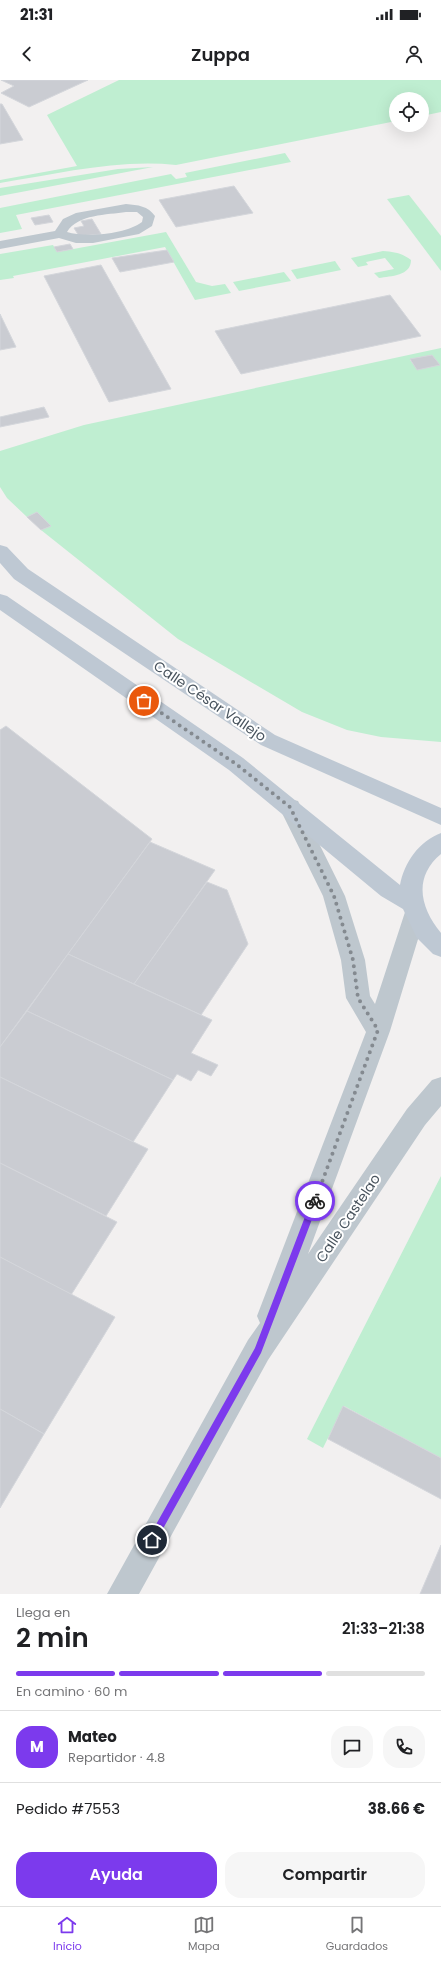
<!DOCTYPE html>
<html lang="es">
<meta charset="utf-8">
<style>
body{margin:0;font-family:Poppins,sans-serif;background:#f6f6f6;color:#202124;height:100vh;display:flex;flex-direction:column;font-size:15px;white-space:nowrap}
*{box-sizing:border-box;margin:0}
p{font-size:13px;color:#757577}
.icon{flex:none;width:22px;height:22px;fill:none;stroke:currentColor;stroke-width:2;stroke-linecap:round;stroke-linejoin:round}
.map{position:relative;height:1514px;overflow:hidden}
.panel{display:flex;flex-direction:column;background:#fff;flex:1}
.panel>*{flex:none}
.tools{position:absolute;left:389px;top:12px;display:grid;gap:8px}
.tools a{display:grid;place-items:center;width:40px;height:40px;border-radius:50%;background:#fff;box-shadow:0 4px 16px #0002;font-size:20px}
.pin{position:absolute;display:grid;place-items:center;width:34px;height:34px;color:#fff;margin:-17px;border:2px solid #fff;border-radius:50%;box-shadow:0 1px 4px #0007}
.courier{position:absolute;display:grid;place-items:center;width:40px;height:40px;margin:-20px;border:3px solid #7c3aed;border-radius:50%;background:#fff;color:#222;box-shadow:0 1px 5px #0007}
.headline em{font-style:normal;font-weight:600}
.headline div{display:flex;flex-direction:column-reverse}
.headline{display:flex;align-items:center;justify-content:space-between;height:68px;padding:0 16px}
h1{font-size:26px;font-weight:600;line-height:30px}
.bar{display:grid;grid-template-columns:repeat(4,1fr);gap:6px 4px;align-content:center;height:48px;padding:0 16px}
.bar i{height:5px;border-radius:3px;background:#e0e0e0}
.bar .active{background:#7c3aed}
.bar p{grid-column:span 4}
.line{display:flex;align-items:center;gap:10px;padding:0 16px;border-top:1px solid #e0e0e0}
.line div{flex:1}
.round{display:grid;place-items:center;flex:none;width:42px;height:42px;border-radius:16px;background:#f6f6f6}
.button{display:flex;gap:8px;margin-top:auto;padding:8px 16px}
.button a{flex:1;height:46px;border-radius:16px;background:#7c3aed;color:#fff;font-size:16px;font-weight:600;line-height:46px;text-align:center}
.button a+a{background:#f6f6f6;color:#202124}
.status{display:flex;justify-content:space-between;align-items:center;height:28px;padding:0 20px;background:#fff;direction:ltr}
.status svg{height:11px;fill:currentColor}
header{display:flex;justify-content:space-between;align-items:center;height:52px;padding:0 16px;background:#fff;font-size:18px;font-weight:600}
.tab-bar{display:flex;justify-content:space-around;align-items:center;height:56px;border-top:1px solid #e0e0e0;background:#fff;font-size:11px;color:#757577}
.tab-bar a{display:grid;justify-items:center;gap:2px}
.tab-bar .active{color:#7c3aed}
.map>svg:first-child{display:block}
.green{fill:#bfeed1;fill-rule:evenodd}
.building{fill:#caccd2;stroke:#d4d6db}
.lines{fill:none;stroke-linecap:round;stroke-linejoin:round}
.service{fill:#bec7ce;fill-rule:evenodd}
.minor{fill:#bec7ce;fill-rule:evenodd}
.secondary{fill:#bec8d3;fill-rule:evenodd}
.route{fill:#7c3aed}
.done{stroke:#848a90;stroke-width:4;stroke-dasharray:0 7.2}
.labels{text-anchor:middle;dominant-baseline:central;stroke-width:4;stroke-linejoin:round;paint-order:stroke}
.street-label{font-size:14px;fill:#48535d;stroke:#fff}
</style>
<div class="status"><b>21:31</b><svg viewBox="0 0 49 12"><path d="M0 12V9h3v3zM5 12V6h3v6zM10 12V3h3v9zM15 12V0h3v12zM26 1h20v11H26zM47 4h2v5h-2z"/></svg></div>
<header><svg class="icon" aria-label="back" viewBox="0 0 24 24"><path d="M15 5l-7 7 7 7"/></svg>Zuppa<svg class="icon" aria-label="person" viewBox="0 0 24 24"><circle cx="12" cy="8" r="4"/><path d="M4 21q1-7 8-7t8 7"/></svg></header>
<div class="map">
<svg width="441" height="1514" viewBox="0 0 441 1514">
<rect width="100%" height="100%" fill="#f2f0f0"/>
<g class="green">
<path d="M119 0H441V32L422 36V19H396V41L176 85C117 79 58 94 0 103V100L77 86 47 35Z"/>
<path d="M285 73 291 82 16 135 22 149 0 153V128L171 94 176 99 187 97 185 93Z"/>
<path d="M153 87 0 116V108L118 89Z"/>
<path d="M409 115 441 156V191L387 119Z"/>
<path d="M166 152 196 202 212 206 225 204 231 213 195 220 165 167 13 196 14 198 0 200V174L53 165 57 172Z"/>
<path d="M383 171C394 172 402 173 411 180 411 196 391 196 379 198L374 193 394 189 385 178 366 182 368 185 358 187 351 178Z"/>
<path d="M335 181 341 190 297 199 291 190Z"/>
<path d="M284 192 291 201 239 211 233 202Z"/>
<path d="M441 268V662L381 657 347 650 302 632 178 559 41 450 51 446 37 432 27 437 7 418 0 407V371L84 345ZM432 275 439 285 417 289 410 280Z"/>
<path d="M441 1096V1378L344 1326 323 1368 307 1359Z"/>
</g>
<g class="building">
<path d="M1 0H88L29 27 1 13 14 6Z"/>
<path d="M0 24H2L23 60 0 64Z"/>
<path d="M234 106 253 133 176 147 159 120Z"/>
<path d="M49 135 53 142 35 145 31 138Z"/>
<path d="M92 139 101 154 79 156 74 148 84 146 81 141Z"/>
<path d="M70 164 73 169 57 172 54 167Z"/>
<path d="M167 170 174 182 120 192 112 178Z"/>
<path d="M101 185 171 309 109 322 44 196Z"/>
<path d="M390 215 421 256 241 294 215 251Z"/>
<path d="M0 234 16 267 0 270Z"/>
<path d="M432 275 440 285 417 290 410 279Z"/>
<path d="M44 327 49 337 0 347V337Z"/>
<path d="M37 432 51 446 41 450 27 437Z"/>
<path d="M6 646 152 759 0 967V650Z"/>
<path d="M150 762 215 790 134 904 68 874Z"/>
<path d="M207 802 227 810 248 864 201 935 134 904Z"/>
<path d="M68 874 212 940 191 973 218 985 211 996 198 990 191 1001 177 994 173 1000 27 931Z"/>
<path d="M27 931 173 1000 133 1062 0 997V967Z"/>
<path d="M0 997 148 1069 106 1136 0 1083Z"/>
<path d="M0 1083 117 1142 71 1215 0 1177Z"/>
<path d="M0 1177 115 1237 44 1354 0 1329Z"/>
<path d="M343 1326 441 1378V1419L328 1359Z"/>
<path d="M0 1329 44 1354 0 1428Z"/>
<path d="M441 1465V1514H420Z"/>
</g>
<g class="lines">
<path class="service" d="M126 124C138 125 148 126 155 136L152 146 139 154 93 163H76L59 158 0 169V161L55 151 63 139 76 133ZM126 132H137L143 137 142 142C126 154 86 158 67 152 78 134 107 135 126 132Z"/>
<path class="minor" d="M290 719 298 721 345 816 365 880 370 916 375 924 407 826 415 824 423 826 426 833 390 951 308 1174 407 1029 432 1000 441 997V1026L425 1045 268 1280 139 1514H107L248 1260 260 1243 257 1236 366 952 346 918 341 880 323 816 279 727 282 721Z"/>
<g class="secondary">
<path d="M0 465 7 467 28 489 275 655 441 728V745L261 665 14 499 0 483Z"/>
<path d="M0 514 7 516 243 678 400 805C404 783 419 761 441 753V774C413 797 420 828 441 853V877L433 874 417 858 403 829 381 816 229 690 0 530Z"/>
</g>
</g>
<path class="route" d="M315 1117 319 1121 261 1273 155 1463H149V1457L255 1268 311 1121Z"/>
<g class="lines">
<path class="done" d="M144 621 236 684 290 727 334 816 353 880 358 918 378 950 315 1121"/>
</g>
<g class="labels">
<g class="street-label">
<text transform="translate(210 621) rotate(34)">Calle César Vallejo</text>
<text transform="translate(348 1138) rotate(-56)">Calle Castelao</text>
</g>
</g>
</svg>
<div class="tools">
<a><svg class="icon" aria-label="locate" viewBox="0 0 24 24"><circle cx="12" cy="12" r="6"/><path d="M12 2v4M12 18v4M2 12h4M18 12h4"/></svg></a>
</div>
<div class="pin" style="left:144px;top:621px;background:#ea580c"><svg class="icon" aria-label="bag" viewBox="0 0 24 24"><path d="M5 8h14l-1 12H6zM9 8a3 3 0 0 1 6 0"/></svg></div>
<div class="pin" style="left:152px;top:1460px;background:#1f2937"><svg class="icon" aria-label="home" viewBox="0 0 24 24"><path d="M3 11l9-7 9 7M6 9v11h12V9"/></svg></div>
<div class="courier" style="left:315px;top:1121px"><svg class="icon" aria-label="bike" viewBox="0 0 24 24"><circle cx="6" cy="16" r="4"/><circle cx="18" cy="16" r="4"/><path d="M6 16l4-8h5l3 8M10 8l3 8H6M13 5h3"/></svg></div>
</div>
<section class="panel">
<div class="headline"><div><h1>2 min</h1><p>Llega en</p></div><em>21:33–21:38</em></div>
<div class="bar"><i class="active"></i><i class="active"></i><i class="active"></i><i></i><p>En camino · 60 m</p></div>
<div class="line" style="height:72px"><b class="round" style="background:#7c3aed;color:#fff">M</b><div><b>Mateo</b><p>Repartidor · 4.8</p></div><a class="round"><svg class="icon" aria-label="chat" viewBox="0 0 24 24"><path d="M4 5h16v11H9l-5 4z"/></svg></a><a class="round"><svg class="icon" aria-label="phone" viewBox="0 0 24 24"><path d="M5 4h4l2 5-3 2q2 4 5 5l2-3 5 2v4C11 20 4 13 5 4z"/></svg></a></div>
<div class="line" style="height:52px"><div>Pedido #7553</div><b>38.66 €</b></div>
<div class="button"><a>Ayuda</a><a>Compartir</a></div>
</section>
<nav class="tab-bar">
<a class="active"><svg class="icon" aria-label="home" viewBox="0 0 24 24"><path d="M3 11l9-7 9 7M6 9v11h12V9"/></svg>Inicio</a>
<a><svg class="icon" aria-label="map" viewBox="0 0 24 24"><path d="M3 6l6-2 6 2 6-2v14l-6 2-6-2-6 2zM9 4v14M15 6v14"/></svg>Mapa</a>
<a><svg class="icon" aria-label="saved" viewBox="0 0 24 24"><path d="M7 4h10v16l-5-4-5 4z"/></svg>Guardados</a>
</nav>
